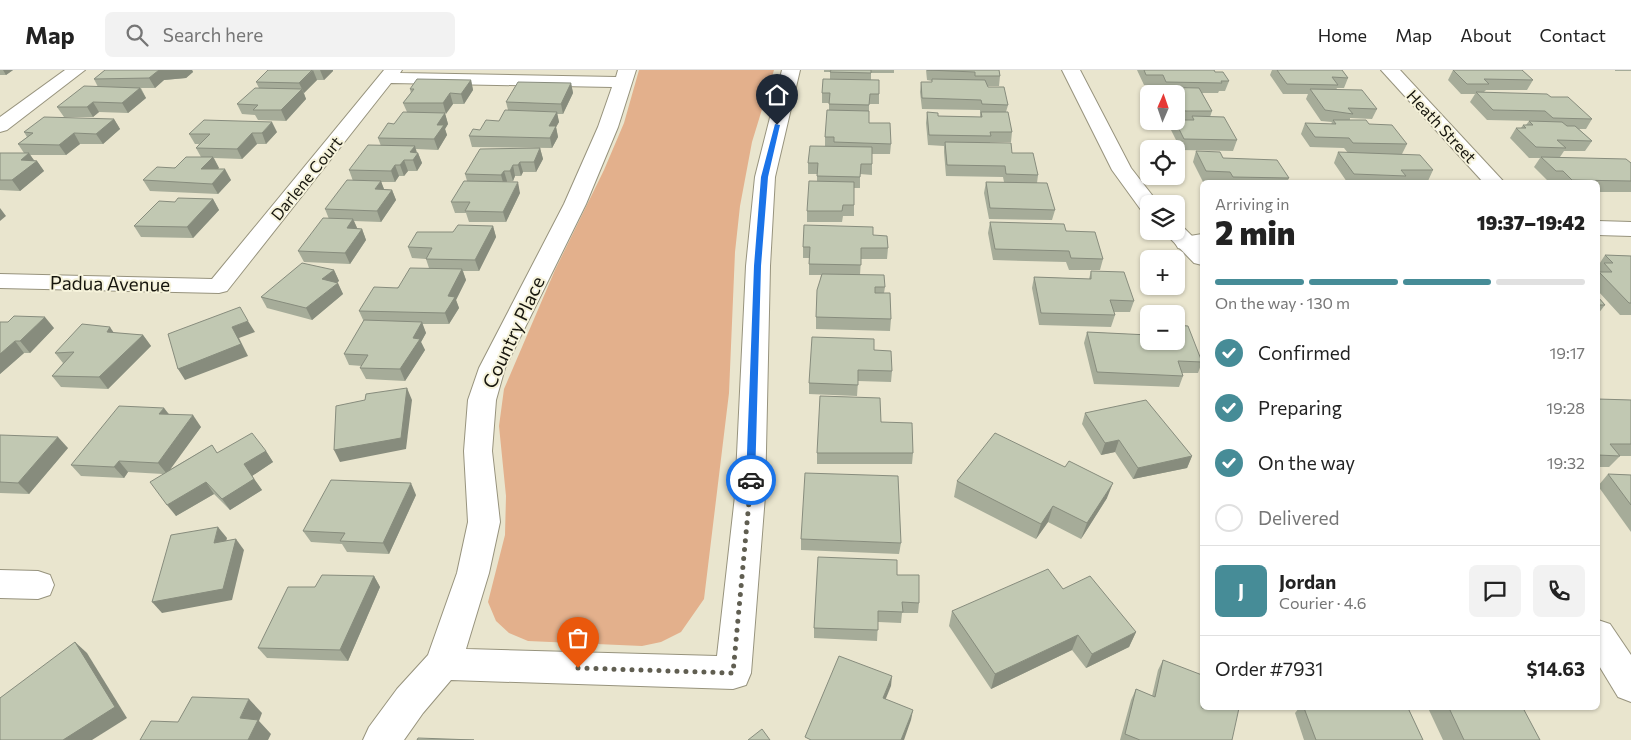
<!DOCTYPE html>
<meta charset="utf-8">
<style>
body{margin:0;font-family:Commissioner,sans-serif;background:#f2f2f2;color:#222;height:100vh;display:flex;flex-direction:column;font-size:19px;white-space:nowrap}
*{box-sizing:border-box;margin:0}
p{font-size:16px;color:#767676}
.icon{flex:none;width:28px;height:28px;fill:none;stroke:currentColor;stroke-width:2;stroke-linecap:round;stroke-linejoin:round}
.map{position:relative;flex:1;overflow:hidden}
.sheet{position:absolute;left:1200px;top:110px;width:400px;height:530px;display:flex;flex-direction:column;background:#fff;border-radius:8px;box-shadow:0 1px 4px #0004}
.sheet>*{flex:none}
.needle{width:32px;rotate:2deg}
.tools{position:absolute;left:1140px;top:15px;display:grid;gap:10px}
.tools a{display:grid;place-items:center;width:45px;height:45px;border-radius:8px;background:#fff;box-shadow:0 1px 4px #0004;font-size:25px}
.pin{position:absolute;display:grid;place-items:center;width:42px;height:42px;color:#fff;margin:-51px -21px;border-radius:50% 50% 50% 0;rotate:-45deg;box-shadow:0 0 5px #0007}
.pin .icon{rotate:45deg}
.courier{position:absolute;display:grid;place-items:center;width:50px;height:50px;margin:-25px;border:4px solid #1a73e8;border-radius:50%;background:#fff;color:#222;box-shadow:0 1px 6px #0007}
.head em{font-style:normal;font-weight:800}
.head div{display:flex;flex-direction:column-reverse}
.head{display:flex;align-items:center;justify-content:space-between;height:85px;padding:0 15px}
h1{font-size:32px;font-weight:800;line-height:38px}
.bar{display:grid;grid-template-columns:repeat(4,1fr);gap:8px 5px;align-content:center;height:60px;padding:0 15px}
.bar i{height:6px;border-radius:4px;background:#e0e0e0}
.bar .current{background:#468c97}
.bar p{grid-column:span 4}
.line{display:flex;align-items:center;gap:12px;padding:0 15px;border-top:1px solid #e0e0e0}
.line div{flex:1}
.round{display:grid;place-items:center;flex:none;width:52px;height:52px;border-radius:8px;background:#f2f2f2}
ol{padding:0 15px;list-style:none}
li{display:flex;align-items:center;gap:15px;height:55px}
li p{margin-inline-start:auto}
li .icon{padding:5px;border-radius:50%;background:#468c97;color:#fff;stroke-width:4}
li:last-child{color:#767676}
li i{width:28px;height:28px;border:2px solid #e0e0e0;border-radius:50%}
header{display:flex;align-items:center;gap:30px;box-sizing:border-box;height:70px;padding:0 25px;background:#fff;border-bottom:1px solid #e0e0e0}
header strong{font-size:24px}
nav{display:flex;gap:28px;margin-inline-start:auto;font-size:18px}
.search{width:350px;height:45px;background:#f2f2f2;display:flex;align-items:center;gap:12px;box-sizing:border-box;padding:0 18px;border-radius:8px;color:#767676;font-size:19px}
.map>svg:first-child{display:block}
.green{fill:#e3b08c}
.lines{fill:none;stroke-linecap:round;stroke-linejoin:round}
.minor-casing{stroke:#97937d;stroke-width:2}
.tertiary-casing{stroke:#97937d;stroke-width:2}
.minor{fill:#fff;fill-rule:evenodd}
.tertiary{fill:#fff;fill-rule:evenodd}
.wall{fill:#a6ac99}
.shaded-wall{fill:#878c7d}
.building{fill:#c1c8b2;stroke:#878c7d}
.route{fill:#1a73e8}
.done{stroke:#605e51;stroke-width:5;stroke-dasharray:0 9}
.labels{text-anchor:middle;dominant-baseline:central;stroke-width:4;stroke-linejoin:round;paint-order:stroke}
.far-street-label{font-size:16px;fill:#17160e;stroke:#f6f3db}
.street-label{font-size:19px;fill:#17160e;stroke:#f6f3db}
</style>
<header>
<strong>Map</strong>
<div class="search"><svg class="icon" aria-label="search" viewBox="0 0 24 24"><circle cx="10" cy="10" r="6"/><path d="M15 15l6 6"/></svg>Search here</div>
<nav><a>Home</a><a>Map</a><a>About</a><a>Contact</a></nav>
</header>
<div class="map">
<svg width="1631" height="670" viewBox="0 0 1631 670">
<rect width="100%" height="100%" fill="#e9e5ce"/>
<path class="green" d="M639 0H774L752 72 740 136 735 182 729 323 704 529 681 562 661 572 642 576 528 571 509 563 496 551 488 532 505 465 506 426 499 356 504 319 555 200 604 100 624 53Z"/>
<g class="lines">
<defs>
<g id="minor">
<path d="M65 0H85L7 60 0 62V47Z"/>
<path d="M384 0H402L400 3 616 7 618 0H636L618 57 586 134 505 298 496 330 492 381 500 452 489 503 466 579 717 586 735 426 746 196 755 107 782 0H800L775 107 770 196 765 426 751 603 746 615 733 619 451 610 423 643 404 670H363L369 657 397 619 428 585 457 503 468 452 464 381 468 330 479 298 564 134 598 57 612 17 391 13 227 221 219 223 0 218V204L212 209Z"/>
<path d="M1381 0H1400L1504 112H1483Z"/>
<path d="M1598 151 1631 152V166L1598 165Z"/>
<path d="M1202 164V178L1186 180 1178 178 1175 173 1178 168Z"/>
<path d="M0 500 38 501 50 505 54 515 50 525 38 529 0 528Z"/>
</g>
<g id="tertiary">
<path d="M1062 0H1080L1131 98 1159 134H1149V141L1141 140 1112 100Z"/>
<path d="M1176 155 1182 156 1202 176V195L1194 193 1163 161H1176Z"/>
<path d="M1598 550 1610 554 1631 585V632L1618 627 1598 594Z"/>
</g>
</defs>
<use href="#minor" class="minor-casing"/>
<use href="#tertiary" class="tertiary-casing"/>
<use href="#minor" class="minor"/>
<use href="#tertiary" class="tertiary"/>
</g>
<g class="wall">
<path d="M0 0H13L6 5H0Z"/>
<path d="M105 0H192L193 2 186 8 164 10 155 18H141L146 28 128 43 99 42 93 47H64L57 37 98 17 94 9Z"/>
<path d="M268 0H333V1L324 10H317L304 23 306 29 286 51 258 50 255 45 242 44 237 34 259 18 256 12Z"/>
<path d="M824 0H894V3H871V10L879 24V34H869V53L891 74 890 84H872V105L860 104V118H854V146H843L842 152H807V141L817 111V104H808V93L825 76V67L829 40V33H822V23L830 9V2H824Z"/>
<path d="M926 0H999L1000 6 999 16H987L988 17 1008 35 1006 42 1012 62 1011 72H990V73L1012 83 1038 105 1037 113 1055 140 1052 150 989 149 984 123 986 112H1004L1003 107 946 106 944 82V76L928 75 926 53 927 42 938 46 980 47V40L922 39 920 22 921 12H932V11L927 10Z"/>
<path d="M1137 0H1214L1215 2 1229 11 1225 21H1219L1218 23H1202L1212 41 1210 47 1237 70 1233 81 1181 80 1171 60 1174 51 1181 50 1179 46H1176V24H1151L1153 17H1161L1160 15H1144Z"/>
<path d="M1272 0H1342L1348 8 1344 18H1337L1336 20 1377 39 1372 49 1350 48V50L1369 54 1407 74 1402 84 1433 100 1428 111H1403L1402 112H1347L1334 93 1338 82 1348 83 1344 78 1310 77 1301 64 1305 53 1331 54 1332 52 1321 51 1306 29 1308 24H1283L1270 5Z"/>
<path d="M1453 0H1522L1533 10 1527 20H1486L1484 22 1551 27 1592 49 1586 59H1579L1592 71 1585 81H1564L1560 87 1631 93V122H1598V112H1549L1534 97 1540 88H1529L1510 68 1516 58H1521L1523 55H1526L1529 51H1539L1487 50 1470 32 1475 24H1461L1448 10Z"/>
<rect x="1615" y="0" width="16" height="1"/>
<path d="M471 10 473 20 464 34H453L445 44 448 54 445 59 447 65 438 80 416 79 417 83H418L422 93 417 101H408L404 106H399L395 112H381L384 119 392 120 396 130 381 152 354 151 357 158 362 159 366 170 350 194 304 192 298 181 329 149 325 139 353 111 349 100 381 76 378 68 407 42 403 33 411 23 410 19Z"/>
<path d="M571 13 573 23 563 44H557L559 52 556 57 558 67 552 78 472 77 469 66 499 51 508 40 506 32Z"/>
<path d="M114 49 120 59 103 74H80L66 85H30L34 90 37 91 44 101 20 121 0 120V83H24L18 74 27 67 24 62Z"/>
<path d="M277 62 266 74H257L242 89 214 88 219 98 217 99 231 110 218 124 150 121 143 110 201 87 196 78 199 74H195L189 64Z"/>
<path d="M540 78 543 89 536 102H523L521 106H515L513 111H507V112L520 123 506 152H469L466 143H455L451 132 467 111 465 104Z"/>
<path d="M1196 81 1223 88 1289 108 1287 112H1203L1193 92Z"/>
<path d="M213 129 219 140 193 168 141 167 134 156Z"/>
<path d="M990 152 1066 161 1103 189 1100 200H1069L1066 192 993 190 988 163Z"/>
<path d="M493 156 496 167 479 201H463L466 210 456 230 459 238 449 254H422L426 263 421 272 425 280 405 311 366 309 360 298 362 296 349 295 344 284 364 252 359 241 429 198 426 189 412 188 408 177 453 162Z"/>
<path d="M873 165 888 178 887 189H861L860 205 885 217 884 223 891 249 890 261 816 259V247L821 205H809V188H803V177Z"/>
<path d="M1605 185 1631 186V245H1620L1598 221V202L1599 199 1598 196Z"/>
<path d="M334 200 339 211 337 212 343 224 312 250 267 238 261 227Z"/>
<path d="M1091 201 1134 231 1130 242H1114L1115 245 1111 257 1039 255 1032 218 1034 207 1089 209Z"/>
<path d="M1598 227 1605 235 1598 244Z"/>
<path d="M0 252 54 258 30 283H24L0 304Z"/>
<path d="M1087 262 1148 265 1149 262V271L1202 292 1198 303H1182L1183 306 1179 317 1094 314 1084 273Z"/>
<path d="M114 263 143 265 151 276 108 319 61 317 52 306 63 293 55 283Z"/>
<path d="M874 280 892 301 891 312 858 311 857 326 809 324V313Z"/>
<path d="M1598 329 1631 330V386H1620L1609 397H1598Z"/>
<path d="M164 338 169 344 201 357 169 400 212 375 217 383 266 381 273 392 252 406 262 420 230 440 214 424 176 446 163 404 128 402 124 408 81 406 71 395Z"/>
<path d="M1085 343 1192 386 1187 398 1133 409 1115 382 1101 385 1082 354Z"/>
<path d="M881 352 913 383 912 394H817V383Z"/>
<path d="M0 365 68 378 29 424 0 423Z"/>
<path d="M1608 404 1631 405V462L1598 416Z"/>
<path d="M957 411 1107 428 1081 469 1048 452 1036 469 954 427Z"/>
<path d="M416 425 389 484 347 482 342 474 311 472 303 461Z"/>
<path d="M801 469 901 473 899 484 801 480Z"/>
<path d="M897 505 919 533 918 543H902L901 553 878 552 877 571 814 568V558Z"/>
<path d="M374 506 380 517 348 591 267 588 258 578 315 517Z"/>
<path d="M1063 519 1136 562 1129 577 1086 598 1072 580 991 619 949 556 952 541Z"/>
<path d="M1163 590 1232 670H1120L1131 630 1136 619 1152 626 1158 600Z"/>
<path d="M1299 638H1408L1423 670H1304L1295 643Z"/>
<path d="M1428 638H1523L1540 670H1443Z"/>
</g>
<g class="shaded-wall">
<path d="M3 0H13L6 5Z"/>
<path d="M159 0H192L193 2 186 8 164 10 155 18 149 8Z"/>
<path d="M313 0 317 10 304 23 299 13Z"/>
<path d="M320 0H333V1L324 10Z"/>
<path d="M471 10 473 20 464 34 461 24Z"/>
<path d="M571 13 573 23 563 44 561 34Z"/>
<path d="M140 18 146 28 128 43 122 33Z"/>
<path d="M302 19 306 29 286 51 281 40Z"/>
<path d="M450 23 453 34 446 44 443 33Z"/>
<path d="M93 32 99 42 93 47 87 37Z"/>
<path d="M557 42 559 52 556 57 558 67 552 78 550 68 549 56Z"/>
<path d="M445 43 448 54 445 59 447 65 438 80 434 69 437 55Z"/>
<path d="M114 49 120 59 103 74 96 64Z"/>
<path d="M272 52 277 62 266 74 262 63Z"/>
<path d="M74 63 80 74 66 85 59 75Z"/>
<path d="M252 63 257 74 242 89 237 79Z"/>
<path d="M415 76 417 84 418 83 422 93 417 101 410 82Z"/>
<path d="M540 78 543 89 536 102 534 92Z"/>
<path d="M29 83 35 92 37 91 44 101 20 121 12 110 21 90Z"/>
<path d="M213 87 219 98 207 110 201 99Z"/>
<path d="M404 90 408 101 404 106 400 95Z"/>
<path d="M520 92 523 102 521 106 518 95Z"/>
<path d="M395 95 399 106 395 112 391 101Z"/>
<path d="M513 95 515 106 513 111 510 101Z"/>
<path d="M225 99 231 110 218 124 212 114Z"/>
<path d="M504 101 507 111 504 116 501 105Z"/>
<path d="M381 111 385 122 375 119Z"/>
<path d="M518 112 520 123 506 152 503 142Z"/>
<path d="M392 120 396 130 381 152 377 141Z"/>
<path d="M213 129 219 140 193 168 187 157Z"/>
<path d="M0 138 6 146 0 151Z"/>
<path d="M353 149 358 160 347 158Z"/>
<path d="M493 156 496 167 479 201 475 190Z"/>
<path d="M362 159 366 170 350 194 345 183Z"/>
<path d="M462 199 466 210 456 230 459 238 449 254 445 243 448 226Z"/>
<path d="M334 200 339 211 328 220 322 209Z"/>
<path d="M338 213 343 224 312 250 306 238Z"/>
<path d="M45 247 54 258 30 283 20 271Z"/>
<path d="M248 251 255 262 239 268 248 286 185 310 178 299 232 257Z"/>
<path d="M422 252 426 263 421 272 425 280 405 311 400 299 413 268Z"/>
<path d="M110 257 118 269 107 262Z"/>
<path d="M143 265 151 276 108 319 99 307Z"/>
<path d="M15 271 24 283 0 304V284Z"/>
<path d="M407 318 412 330 406 379 340 392 334 380Z"/>
<path d="M164 338 172 349 159 344Z"/>
<path d="M193 345 201 357 167 404 158 393Z"/>
<path d="M58 367 68 378 29 424 18 413Z"/>
<path d="M1119 370 1115 382 1101 385 1105 373Z"/>
<path d="M266 381 273 392 252 406 262 420 230 440 222 429 244 394Z"/>
<path d="M1192 386 1187 398 1133 409 1138 398Z"/>
<path d="M119 391 128 402 124 408 114 397Z"/>
<path d="M206 412 214 424 176 446 167 435Z"/>
<path d="M411 413 416 425 389 484 383 473Z"/>
<path d="M1113 413 1107 428 1081 469 1087 453Z"/>
<path d="M1053 436 1048 452 1036 469 1041 454Z"/>
<path d="M218 457 227 468 223 484 214 473Z"/>
<path d="M236 469 244 480 232 530 162 543 152 532Z"/>
<path d="M374 506 380 517 348 591 340 580Z"/>
<path d="M1136 562 1129 577 1086 598 1092 584Z"/>
<path d="M1078 565 1072 580 991 619 995 604Z"/>
<path d="M75 572 87 583 127 648 92 670H63Z"/>
<path d="M892 606 891 616 882 638 883 628Z"/>
<path d="M249 629 262 643 259 651 271 664 268 670H248L240 648Z"/>
<path d="M913 640 911 650 904 670H901Z"/>
</g>
<g class="building">
<path d="M105 0H163H159L149 8 94 9Z"/>
<path d="M268 0H312L299 13 256 12Z"/>
<path d="M831 0H871V3L830 2Z"/>
<path d="M927 0H999L1000 6H975V2Z"/>
<path d="M1144 0H1214L1215 2H1223L1229 11H1221L1222 13 1166 12 1163 5H1146Z"/>
<path d="M1277 0H1342L1348 8 1332 7 1338 15 1287 14Z"/>
<path d="M1453 0H1522L1533 10 1484 9 1489 14H1467Z"/>
<path d="M417 9 471 10 461 24 450 23 443 33H403L414 19H410Z"/>
<path d="M823 9 879 10V24H870L869 35 829 34 830 23H822Z"/>
<path d="M932 9 985 10 988 17H1004L1008 35 982 34 981 30 922 28 921 12H932Z"/>
<path d="M518 12 571 13 561 34 506 32Z"/>
<path d="M84 16 140 18 122 33 93 32 87 37H57Z"/>
<path d="M1153 17 1199 18 1212 41H1185L1182 35H1176V24H1157Z"/>
<path d="M255 18 302 19 281 40H253L258 35 237 34Z"/>
<path d="M1310 19 1362 20 1377 39 1348 38 1353 44 1325 40Z"/>
<path d="M1476 22 1547 24 1551 27H1568L1592 49 1553 48 1545 41 1493 40Z"/>
<path d="M505 40 557 42 549 56H556L550 68 469 66 473 59 480 60 486 50 499 51Z"/>
<path d="M827 40 869 41V53H890L891 74 834 72V67H825Z"/>
<path d="M403 42 445 43 437 55H444L434 69 378 68 388 53 394 54Z"/>
<path d="M927 42 938 43V46L982 47 981 42H1008L1012 62H990L991 66 929 65Z"/>
<path d="M1192 46 1224 47 1237 70 1184 69 1175 51H1176V50H1194Z"/>
<path d="M44 47 114 49 96 64 74 63 59 75 18 74 33 63 24 62Z"/>
<path d="M204 50 272 52 262 63H252L237 79 196 78 210 64H189Z"/>
<path d="M1333 50H1366L1369 54 1392 55 1407 74 1353 73 1349 68 1315 67 1305 53 1336 54Z"/>
<path d="M1529 51 1562 52 1567 56H1575L1592 71 1557 70 1566 78 1536 77 1516 58H1526L1523 55H1533Z"/>
<path d="M945 72 1011 73 1012 83H1033L1038 105 1006 104 1005 96 947 95Z"/>
<path d="M368 75 415 76 410 82 418 83 413 90H404L400 95H395L391 101 349 100Z"/>
<path d="M810 76 872 77V94H861L860 107 817 106 818 93H808Z"/>
<path d="M540 78 534 92H520L518 95H513L510 101H504L501 105 465 104 480 79Z"/>
<path d="M1196 81 1220 82 1223 88 1277 90 1289 108 1233 107 1230 102 1206 101Z"/>
<path d="M1338 82 1420 85 1433 100H1401L1406 106 1354 104Z"/>
<path d="M0 83H29L21 90 37 91 12 110H0Z"/>
<path d="M186 87H213L201 99H225L212 114 143 110 157 97 175 98Z"/>
<path d="M1541 87 1626 89 1631 93V111L1572 110 1563 101H1556Z"/>
<path d="M347 110 381 111 375 119 392 120 377 141 325 139Z"/>
<path d="M464 111 518 112 503 142 465 141 470 132H451Z"/>
<path d="M809 111 854 112V135H843L842 141H807Z"/>
<path d="M986 112 1047 113 1055 140 990 138Z"/>
<path d="M178 128 213 129 187 157 134 156 159 131 175 132Z"/>
<path d="M323 148 353 149 347 158 362 159 345 183 298 181Z"/>
<path d="M990 152 1064 154 1066 161 1095 162 1103 189 1071 188 1069 181 995 179Z"/>
<path d="M458 155 493 156 475 190 426 189 432 178 408 177 417 162H453Z"/>
<path d="M804 155 873 157V165L887 166 888 178H861V195L809 194 810 177H803Z"/>
<path d="M1605 185 1631 186V233H1629L1599 202H1612L1604 193H1613Z"/>
<path d="M302 193 334 200 322 209 338 213 306 238 261 227Z"/>
<path d="M410 198 462 199 448 226 455 227 445 243 359 241 374 217 398 218Z"/>
<path d="M1091 201 1124 202 1134 231 1110 230 1115 245 1041 243 1034 207 1091 209Z"/>
<path d="M822 204 884 205 885 217H875V223H890L891 249 816 247 817 220Z"/>
<path d="M1598 227 1605 235H1598Z"/>
<path d="M240 237 248 251 232 257 241 274 178 299 168 264Z"/>
<path d="M14 246 45 247 20 271H15L0 284V252H8Z"/>
<path d="M364 250 422 252 413 268 420 269 400 299 360 298 368 285 344 284Z"/>
<path d="M82 254 110 257 107 262 143 265 99 307 52 306 74 282 55 283Z"/>
<path d="M1176 255 1188 256 1202 292 1178 291 1183 306 1097 302 1087 262 1149 265V271H1176Z"/>
<path d="M812 267 874 269V280L891 281 892 301 858 300V315L809 313Z"/>
<path d="M407 318 401 368 334 380 336 336 365 330 366 324Z"/>
<path d="M820 326 880 328 881 352 912 353 913 383H817Z"/>
<path d="M1598 329 1631 330V374H1610L1620 386 1598 385Z"/>
<path d="M1146 330 1192 386 1138 398 1119 370 1105 373 1085 343Z"/>
<path d="M119 336 164 338 159 344 193 345 158 393 119 391 114 397 71 395Z"/>
<path d="M252 363 266 381 244 394 254 409 222 429 206 412 167 435 150 412 212 375 217 383Z"/>
<path d="M995 363 1065 397 1069 391 1113 413 1087 453 1053 436 1041 454 957 411Z"/>
<path d="M0 365 58 367 18 413 0 412Z"/>
<path d="M805 403 898 406 901 473 801 469Z"/>
<path d="M1608 404 1631 405V435Z"/>
<path d="M331 410 411 413 383 473 340 471 345 463 303 461Z"/>
<path d="M218 457 214 473 236 469 223 519 152 532 171 465Z"/>
<path d="M818 487 897 490V505H919V533L902 532 903 542 878 541V560L814 558Z"/>
<path d="M1048 499 1063 519 1090 506 1136 562 1092 584 1078 565 995 604 952 541Z"/>
<path d="M322 505 374 506 340 580 258 578 288 517H315Z"/>
<path d="M75 572 115 637 63 670H0V628Z"/>
<path d="M839 586 892 606 883 628 913 640 901 670H811L805 667Z"/>
<path d="M1163 590 1202 605V638H1239L1232 670H1140L1125 664 1136 619 1155 627Z"/>
<path d="M192 627 249 629 240 648 258 650 248 670H140L151 651 178 652Z"/>
<path d="M1304 638H1408L1423 670H1316Z"/>
<path d="M1449 638H1523L1540 670H1464Z"/>
<path d="M762 659 770 670H748Z"/>
<path d="M418 668 474 670H417Z"/>
</g>
<path class="route" d="M775 54 780 55 768 107 761 196 755 410 751 413 746 410 754 196 761 107Z"/>
<g class="lines">
<path class="done" d="M578 598 733 603 751 410"/>
</g>
<g class="labels">
<g class="far-street-label">
<text transform="translate(1442 56) rotate(47)">Heath Street</text>
<text transform="translate(306 108) rotate(-51)">Darlene Court</text>
</g>
<g class="street-label">
<text transform="translate(110 213) rotate(1)">Padua Avenue</text>
<text transform="translate(513 262) rotate(-65)">Country Place</text>
</g>
</g>
</svg>
<div class="tools">
<a><svg class="needle" viewBox="-14 -14 28 28"><path d="M0-13l5 13h-10z" fill="#e53935"/><path d="M0 13l5-13h-10z" fill="#767676"/></svg></a>
<a><svg class="icon" aria-label="locate" viewBox="0 0 24 24"><circle cx="12" cy="12" r="6"/><path d="M12 2v4M12 18v4M2 12h4M18 12h4"/></svg></a>
<a><svg class="icon" aria-label="layers" viewBox="0 0 24 24"><path d="M12 4l9 5-9 5-9-5zM3 14l9 5 9-5"/></svg></a>
<a>+</a>
<a>−</a>
</div>
<div class="pin" style="left:578px;top:598px;background:#ea580c"><svg class="icon" aria-label="bag" viewBox="0 0 24 24"><path d="M5 8h14l-1 12H6zM9 8a3 3 0 0 1 6 0"/></svg></div>
<div class="pin" style="left:777px;top:55px;background:#1f2937"><svg class="icon" aria-label="home" viewBox="0 0 24 24"><path d="M3 11l9-7 9 7M6 9v11h12V9"/></svg></div>
<div class="courier" style="left:751px;top:410px"><svg class="icon" aria-label="car" viewBox="0 0 24 24"><path d="M5 17H2v-5l4-1 3-4h7l3 4 3 1v5h-3M9 17h6M6 11h13"/><circle cx="7" cy="17" r="2"/><circle cx="17" cy="17" r="2"/></svg></div>
<section class="sheet">
<div class="head"><div><h1>2 min</h1><p>Arriving in</p></div><em>19:37–19:42</em></div>
<div class="bar"><i class="current"></i><i class="current"></i><i class="current"></i><i></i><p>On the way · 130 m</p></div>
<ol>
<li><svg class="icon" aria-label="check" viewBox="0 0 24 24"><path d="M5 12l5 5 9-10"/></svg>Confirmed<p>19:17</p></li>
<li><svg class="icon" aria-label="check" viewBox="0 0 24 24"><path d="M5 12l5 5 9-10"/></svg>Preparing<p>19:28</p></li>
<li><svg class="icon" aria-label="check" viewBox="0 0 24 24"><path d="M5 12l5 5 9-10"/></svg>On the way<p>19:32</p></li>
<li><i></i>Delivered</li>
</ol>
<div class="line" style="height:90px"><b class="round" style="background:#468c97;color:#fff">J</b><div><b>Jordan</b><p>Courier · 4.6</p></div><a class="round"><svg class="icon" aria-label="chat" viewBox="0 0 24 24"><path d="M4 5h16v11H9l-5 4z"/></svg></a><a class="round"><svg class="icon" aria-label="phone" viewBox="0 0 24 24"><path d="M5 4h4l2 5-3 2q2 4 5 5l2-3 5 2v4C11 20 4 13 5 4z"/></svg></a></div>
<div class="line" style="height:65px"><div>Order #7931</div><b>$14.63</b></div>
</section>
</div>
